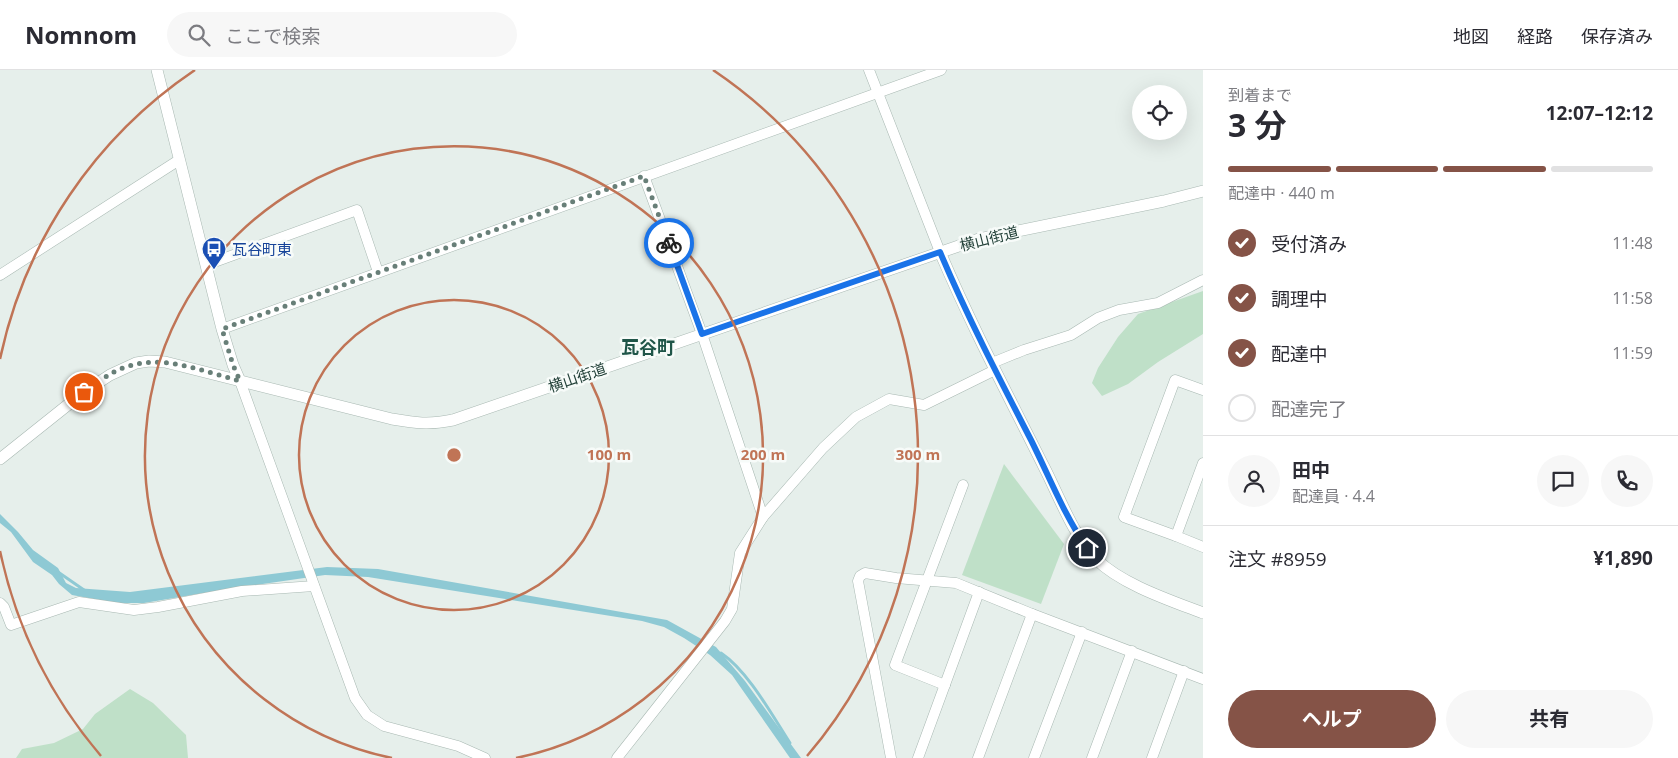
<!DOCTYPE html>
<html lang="ja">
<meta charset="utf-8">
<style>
body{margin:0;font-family:"Open Sans","Noto Sans JP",sans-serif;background:#f7f7f7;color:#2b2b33;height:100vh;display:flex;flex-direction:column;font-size:19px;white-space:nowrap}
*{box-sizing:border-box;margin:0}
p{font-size:16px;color:#7c7c81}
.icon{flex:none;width:28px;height:28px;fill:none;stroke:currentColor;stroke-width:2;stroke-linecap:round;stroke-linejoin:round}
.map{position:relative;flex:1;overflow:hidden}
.drawer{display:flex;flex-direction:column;background:#fff;width:475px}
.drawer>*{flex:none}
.controls{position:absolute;left:1132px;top:15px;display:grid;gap:10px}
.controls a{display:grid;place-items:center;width:55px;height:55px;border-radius:50%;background:#fff;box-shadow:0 5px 20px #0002;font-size:25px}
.pin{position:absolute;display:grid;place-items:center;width:42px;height:42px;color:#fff;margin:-21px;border:2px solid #fff;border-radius:50%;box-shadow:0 1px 5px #0007}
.courier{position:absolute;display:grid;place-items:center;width:50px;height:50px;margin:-25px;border:4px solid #1a73e8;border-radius:50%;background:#fff;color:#222;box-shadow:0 1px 6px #0007}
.summary em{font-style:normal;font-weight:700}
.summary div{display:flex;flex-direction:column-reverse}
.summary{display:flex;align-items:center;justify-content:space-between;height:85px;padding:0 25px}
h1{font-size:32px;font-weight:700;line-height:38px}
.bar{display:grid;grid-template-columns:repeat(4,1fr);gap:8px 5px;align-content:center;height:60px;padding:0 25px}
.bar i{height:6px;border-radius:4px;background:#e1e1e2}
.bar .current{background:#855347}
.bar p{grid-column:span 4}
.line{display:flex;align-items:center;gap:12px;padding:0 25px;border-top:1px solid #e1e1e2}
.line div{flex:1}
.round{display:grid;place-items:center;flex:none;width:52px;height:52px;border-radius:26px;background:#f7f7f7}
ol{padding:0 25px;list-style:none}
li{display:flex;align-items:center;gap:15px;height:55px}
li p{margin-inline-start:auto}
li .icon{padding:5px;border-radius:50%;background:#855347;color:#fff;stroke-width:4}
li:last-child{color:#7c7c81}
li i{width:28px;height:28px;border:2px solid #e1e1e2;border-radius:50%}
.primary-button{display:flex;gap:10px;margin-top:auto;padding:10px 25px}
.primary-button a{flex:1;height:58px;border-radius:30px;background:#855347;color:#fff;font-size:20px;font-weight:700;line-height:58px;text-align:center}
.primary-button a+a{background:#f7f7f7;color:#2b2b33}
header{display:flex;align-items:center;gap:30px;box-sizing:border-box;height:70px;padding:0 25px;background:#fff;border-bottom:1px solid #e1e1e2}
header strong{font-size:24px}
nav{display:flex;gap:28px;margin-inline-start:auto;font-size:18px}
.search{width:350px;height:45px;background:#f7f7f7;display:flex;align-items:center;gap:12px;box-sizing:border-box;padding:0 18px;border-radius:28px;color:#7c7c81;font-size:19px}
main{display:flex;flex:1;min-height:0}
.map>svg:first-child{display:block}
.green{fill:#bfe0c8}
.water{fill:#8ec9d4}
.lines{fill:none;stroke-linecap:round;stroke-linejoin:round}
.stream{stroke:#8ec9d4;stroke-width:3}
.minor-casing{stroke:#a8b8b2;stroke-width:11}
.tertiary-casing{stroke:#a8b8b2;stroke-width:12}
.minor{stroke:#fff;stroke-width:10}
.tertiary{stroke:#fff;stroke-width:11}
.done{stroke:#687f78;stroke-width:5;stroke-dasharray:0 9}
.route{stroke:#1a73e8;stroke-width:6}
.ring{fill:none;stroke:#c07456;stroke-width:2.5}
.labels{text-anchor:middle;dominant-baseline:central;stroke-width:5;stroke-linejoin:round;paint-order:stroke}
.street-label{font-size:15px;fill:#24423a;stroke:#f7fbf9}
.transit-label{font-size:15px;fill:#164399;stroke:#f7fbf9;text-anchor:start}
.quarter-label{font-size:18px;font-weight:bold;fill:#1f5548;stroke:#f7fbf9}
.centre{fill:#c07456;stroke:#f7fbf9;stroke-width:2.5}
.ring-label{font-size:15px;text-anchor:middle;font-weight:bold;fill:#c07456;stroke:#f7fbf9;stroke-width:5;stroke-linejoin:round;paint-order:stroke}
</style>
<header>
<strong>Nomnom</strong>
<div class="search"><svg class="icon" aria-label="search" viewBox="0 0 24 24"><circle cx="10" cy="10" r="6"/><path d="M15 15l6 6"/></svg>ここで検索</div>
<nav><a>地図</a><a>経路</a><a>保存済み</a></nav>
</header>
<main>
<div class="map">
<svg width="1203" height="688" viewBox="0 0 1203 688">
<rect width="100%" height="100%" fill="#e6efeb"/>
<g class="green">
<path d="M1203 221V264L1158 292 1128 314 1102 326 1092 313 1098 298 1118 267 1138 244Z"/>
<path d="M1004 394 1064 474 1041 534 962 505Z"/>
<path d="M130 619 153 633 186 665 188 688H16L22 679 54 673 83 659 95 644Z"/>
</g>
<path class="water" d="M0 444 18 462 33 480 58 498 66 513 76 518 130 522 327 497 378 499 667 550 716 577 745 611 801 688H790L732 605 710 585 684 568 664 557 642 551 368 507 325 505 234 518 144 533H116L72 525 59 514 52 505 33 492 11 462 0 453Z"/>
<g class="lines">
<g class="stream">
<path d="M58 502 84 520"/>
<path d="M721 583C748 601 772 645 790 673"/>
</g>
<defs>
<g id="minor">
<path d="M869 0 940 182"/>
<path d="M644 106 702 264 763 447"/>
<path d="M206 195 357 140 378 202"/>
<path d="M0 205 179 90"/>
<path d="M222 259 941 0"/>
<path d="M992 293 1024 280 1071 265 1098 248 1119 240 1158 233 1203 210"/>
<path d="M240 311 355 628 367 645 384 656 458 676 485 688"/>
<path d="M1203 393 1176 466 1203 477"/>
<path d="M1176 466 1124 447 1175 310 1203 320"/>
<path d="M0 533 4 537 11 555 79 532 134 540 158 537 242 521 314 516"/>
<path d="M945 615 895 595 963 415"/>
<path d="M617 688 725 551 732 539 740 483 763 447 823 378 856 347 889 329 924 335 995 300"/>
<path d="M891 688 858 511 860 506 865 503 896 508 956 513 1032 544 1203 609"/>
<path d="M918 688 979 522"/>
<path d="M978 688 1032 544"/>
<path d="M1034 688 1082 562"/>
<path d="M1092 688 1132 581"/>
<path d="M1152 688 1184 601"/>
</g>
<g id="tertiary">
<path d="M157 0 222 259 233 295 240 311"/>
<path d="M940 182C971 255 1008 325 1044 397 1058 424 1074 467 1096 489 1121 514 1169 530 1203 543"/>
<path d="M0 389 84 322 110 305 136 293 149 291 165 292 392 349C416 353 428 355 453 350L979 169 1164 131 1203 121"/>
</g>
</defs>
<use href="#minor" class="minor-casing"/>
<use href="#tertiary" class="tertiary-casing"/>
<use href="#minor" class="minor"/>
<use href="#tertiary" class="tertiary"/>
</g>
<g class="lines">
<path class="done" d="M84 322C96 314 109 303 123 298 161 283 202 301 240 311L233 295 222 259 644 106 669 173"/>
<path class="route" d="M669 173 702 264 940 182C967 246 999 308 1031 370 1049 406 1064 445 1087 478"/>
</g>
<g class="ring">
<circle cx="454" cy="385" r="155"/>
<path d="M392 688A309 309 0 1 1 516 688"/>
<path d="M101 686A464 464 0 0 1 0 481M0 289A464 464 0 0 1 195 0M713 0A464 464 0 0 1 807 686"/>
</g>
<defs>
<symbol id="bus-pin" viewBox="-11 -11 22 30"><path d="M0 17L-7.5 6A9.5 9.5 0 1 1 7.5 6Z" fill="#1a4fb4" stroke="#f7fbf9"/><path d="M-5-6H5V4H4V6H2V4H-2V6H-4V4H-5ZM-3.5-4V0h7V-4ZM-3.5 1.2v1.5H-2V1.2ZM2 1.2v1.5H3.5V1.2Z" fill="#fff"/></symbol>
</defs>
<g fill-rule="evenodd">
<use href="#bus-pin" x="200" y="165" width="28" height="38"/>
</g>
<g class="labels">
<g class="street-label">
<text transform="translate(989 168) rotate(-14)">横山街道</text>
<text transform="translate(577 307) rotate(-19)">横山街道</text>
</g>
<g class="transit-label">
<text x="232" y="179">瓦谷町東</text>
</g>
<g class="quarter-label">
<text x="648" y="277">瓦谷町</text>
</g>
</g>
<circle cx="454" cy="385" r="8" class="centre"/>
<g class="ring-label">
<text x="609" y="390">100 m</text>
<text x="763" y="390">200 m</text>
<text x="918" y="390">300 m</text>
</g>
</svg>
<div class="controls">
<a><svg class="icon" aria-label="locate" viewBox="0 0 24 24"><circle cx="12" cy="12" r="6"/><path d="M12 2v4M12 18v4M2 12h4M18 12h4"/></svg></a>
</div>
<div class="pin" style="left:84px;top:322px;background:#ea580c"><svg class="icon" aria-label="bag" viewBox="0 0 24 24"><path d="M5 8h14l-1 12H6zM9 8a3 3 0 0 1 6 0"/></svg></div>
<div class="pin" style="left:1087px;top:478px;background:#1f2937"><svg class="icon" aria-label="home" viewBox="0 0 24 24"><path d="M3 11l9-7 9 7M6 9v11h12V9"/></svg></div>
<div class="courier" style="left:669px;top:173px"><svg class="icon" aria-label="bike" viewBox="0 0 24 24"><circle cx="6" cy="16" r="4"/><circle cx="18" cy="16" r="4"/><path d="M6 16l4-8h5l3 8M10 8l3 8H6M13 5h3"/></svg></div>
</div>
<section class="drawer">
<div class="summary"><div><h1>3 分</h1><p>到着まで</p></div><em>12:07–12:12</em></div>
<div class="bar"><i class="current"></i><i class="current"></i><i class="current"></i><i></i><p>配達中 · 440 m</p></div>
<ol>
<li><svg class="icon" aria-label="check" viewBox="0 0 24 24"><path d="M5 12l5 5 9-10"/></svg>受付済み<p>11:48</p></li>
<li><svg class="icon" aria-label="check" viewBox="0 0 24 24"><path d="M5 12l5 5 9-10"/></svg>調理中<p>11:58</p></li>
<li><svg class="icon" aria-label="check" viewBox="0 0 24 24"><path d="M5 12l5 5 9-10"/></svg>配達中<p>11:59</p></li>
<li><i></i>配達完了</li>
</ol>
<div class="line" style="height:90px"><a class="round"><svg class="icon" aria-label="person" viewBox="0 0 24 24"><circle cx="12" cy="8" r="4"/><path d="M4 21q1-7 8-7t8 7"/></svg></a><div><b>田中</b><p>配達員 · 4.4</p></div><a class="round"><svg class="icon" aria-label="chat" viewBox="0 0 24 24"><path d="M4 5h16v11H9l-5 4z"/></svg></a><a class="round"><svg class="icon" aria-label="phone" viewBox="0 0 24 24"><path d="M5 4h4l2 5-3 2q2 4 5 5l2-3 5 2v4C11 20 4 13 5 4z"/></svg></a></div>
<div class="line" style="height:65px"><div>注文 #8959</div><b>¥1,890</b></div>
<div class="primary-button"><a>ヘルプ</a><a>共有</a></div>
</section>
</main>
